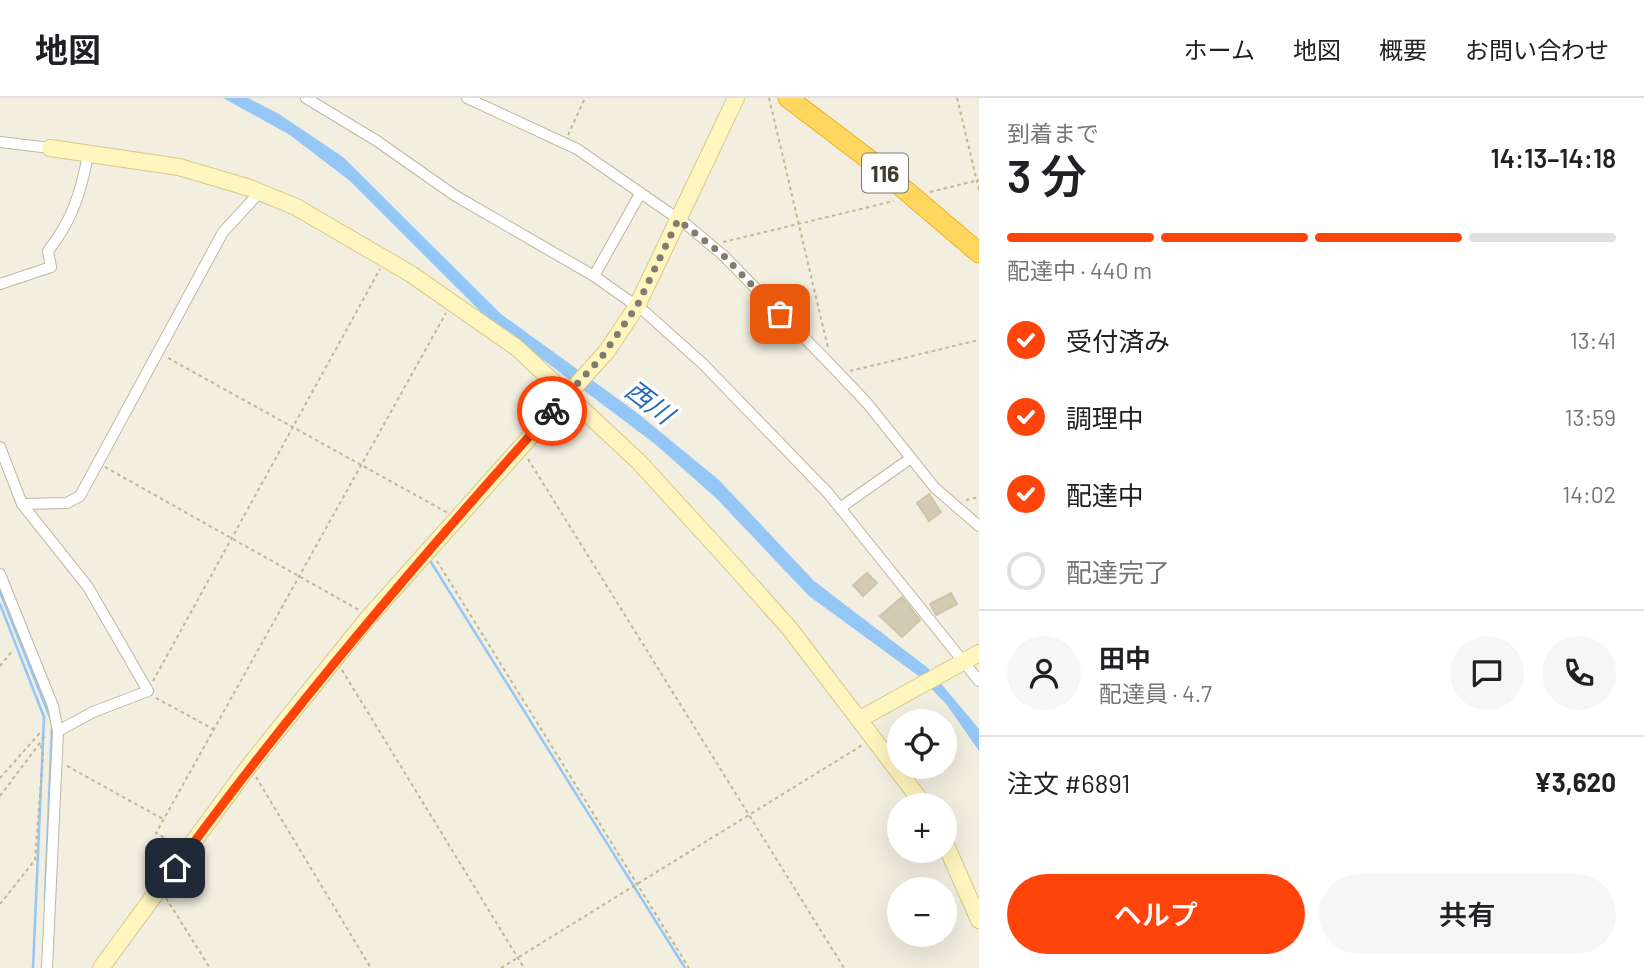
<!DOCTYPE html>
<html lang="ja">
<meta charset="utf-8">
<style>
body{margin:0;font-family:Barlow,"Noto Sans JP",sans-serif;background:#f6f6f6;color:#202124;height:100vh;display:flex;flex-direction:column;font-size:26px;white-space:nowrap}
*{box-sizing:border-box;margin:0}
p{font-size:23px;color:#757577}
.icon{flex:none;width:38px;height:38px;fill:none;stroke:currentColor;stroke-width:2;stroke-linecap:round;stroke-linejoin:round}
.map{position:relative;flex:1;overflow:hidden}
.side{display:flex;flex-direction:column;background:#fff;width:665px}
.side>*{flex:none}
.tools{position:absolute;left:887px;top:611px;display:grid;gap:14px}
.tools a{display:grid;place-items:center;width:70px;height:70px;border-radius:50%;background:#fff;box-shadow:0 7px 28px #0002;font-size:35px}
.pin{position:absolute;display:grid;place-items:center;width:60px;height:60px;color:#fff;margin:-30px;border-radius:14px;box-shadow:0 4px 10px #0006}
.courier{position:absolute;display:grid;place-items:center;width:70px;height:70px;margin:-35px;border:5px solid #ff440b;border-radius:50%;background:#fff;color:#222;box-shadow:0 2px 9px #0007}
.head em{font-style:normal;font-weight:600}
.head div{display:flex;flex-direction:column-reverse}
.head{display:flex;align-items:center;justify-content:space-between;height:119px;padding:0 28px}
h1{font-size:46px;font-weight:600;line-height:52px}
.bar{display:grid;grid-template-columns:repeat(4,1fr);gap:10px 7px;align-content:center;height:84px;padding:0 28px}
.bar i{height:9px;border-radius:5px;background:#e0e0e0}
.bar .on{background:#ff440b}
.bar p{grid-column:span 4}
.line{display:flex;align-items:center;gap:18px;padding:0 28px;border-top:2px solid #e0e0e0}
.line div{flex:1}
.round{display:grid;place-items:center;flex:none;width:74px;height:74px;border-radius:37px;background:#f6f6f6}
ol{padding:0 28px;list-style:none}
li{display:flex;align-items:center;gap:21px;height:77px}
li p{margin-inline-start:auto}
li .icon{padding:7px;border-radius:50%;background:#ff440b;color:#fff;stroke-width:4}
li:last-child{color:#757577}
li i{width:38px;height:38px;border:4px solid #e0e0e0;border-radius:50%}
.button{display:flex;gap:14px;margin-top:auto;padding:14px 28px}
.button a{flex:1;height:80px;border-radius:42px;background:#ff440b;color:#fff;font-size:28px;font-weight:600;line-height:80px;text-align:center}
.button a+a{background:#f6f6f6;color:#202124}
header{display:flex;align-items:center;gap:42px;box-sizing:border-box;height:98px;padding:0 35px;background:#fff;border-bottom:2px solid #e0e0e0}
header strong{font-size:33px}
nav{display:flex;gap:38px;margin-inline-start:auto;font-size:24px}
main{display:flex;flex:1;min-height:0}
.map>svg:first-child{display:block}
.water{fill:#95c7f6}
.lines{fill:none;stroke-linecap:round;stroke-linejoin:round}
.stream{stroke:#95c7f6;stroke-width:2.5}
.building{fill:#d4cbb5;stroke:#d0c4a8;stroke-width:2}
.street-casing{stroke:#beb7a3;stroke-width:12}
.secondary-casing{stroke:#d7c98b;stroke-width:18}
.highway-casing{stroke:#ebb222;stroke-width:21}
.path{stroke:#c1b592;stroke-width:2;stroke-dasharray:3.5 3.5;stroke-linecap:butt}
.street{stroke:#fff;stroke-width:10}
.secondary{stroke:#fff5be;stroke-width:16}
.highway{stroke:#ffd75f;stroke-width:19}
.done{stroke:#817c6e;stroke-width:7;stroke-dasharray:0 12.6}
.route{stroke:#ff440b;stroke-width:9}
.labels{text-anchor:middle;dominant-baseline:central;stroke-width:7;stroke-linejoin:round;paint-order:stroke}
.shield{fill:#fff;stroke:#7c786f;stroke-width:2}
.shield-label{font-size:23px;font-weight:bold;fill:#443e31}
.water-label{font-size:26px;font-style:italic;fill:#226cb8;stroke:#fff}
</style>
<header>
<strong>地図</strong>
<nav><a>ホーム</a><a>地図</a><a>概要</a><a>お問い合わせ</a></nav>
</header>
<main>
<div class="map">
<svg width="979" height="870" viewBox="0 0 979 870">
<rect width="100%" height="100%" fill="#f2eee0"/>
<path class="water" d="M223 0H248L279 16 343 59 501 216 636 314 719 382 814 483 928 570 979 631V653L947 607 920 579 809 498 716 400 655 346 485 218 350 83 290 37Z"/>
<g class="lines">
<g class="stream">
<path d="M429 461 685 870"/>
<path d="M0 494 51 622"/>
<path d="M0 506 44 619 33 870"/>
<path d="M45 800 52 629"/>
</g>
</g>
<g class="building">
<path d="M929 396 941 414 929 423 917 405Z"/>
<path d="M867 475 877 485 863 498 853 487Z"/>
<path d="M951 495 957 506 936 517 930 506Z"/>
<path d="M902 499 920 522 902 539 880 518Z"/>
</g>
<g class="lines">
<defs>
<g id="street">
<path d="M306 0 377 43 454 97 594 178 645 214 702 265 828 395 979 583"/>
<path d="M467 0 577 51 687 127 723 157 829 265 867 305 935 390 979 428"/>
<path d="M0 44 50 50"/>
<path d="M594 178 640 96"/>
<path d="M0 186 51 169 48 153C72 123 81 94 88 57"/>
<path d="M0 349 22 406 88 489 148 593 93 614 58 633"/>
<path d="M22 406 67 405 80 398 223 134 260 94"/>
<path d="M840 410 911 360"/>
<path d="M0 476 53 608 58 633 47 870"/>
</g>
<g id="secondary">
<path d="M50 50 179 69 250 90 296 109 411 176 517 250 639 364 724 457 790 531 924 707"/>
<path d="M860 621 979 555"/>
<path d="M945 745 979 822"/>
<path d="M101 870 249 668 368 520 607 253 637 208 736 0"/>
</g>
<path id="highway" d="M788 0 871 63 979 155"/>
</defs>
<use href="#street" class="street-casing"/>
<use href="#secondary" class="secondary-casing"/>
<use href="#highway" class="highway-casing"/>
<g class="path">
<path d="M769 0 828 250"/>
<path d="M957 0 979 92"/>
<path d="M568 37 585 0"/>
<path d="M930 94 979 82"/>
<path d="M723 144 894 103"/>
<path d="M168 260 448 415"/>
<path d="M850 273 979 242"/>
<path d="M528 361 844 870"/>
<path d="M105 369 359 512"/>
<path d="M966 402 979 399"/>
<path d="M437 463 689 870"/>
<path d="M0 568 13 552"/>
<path d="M342 572 524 870"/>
<path d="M153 583 380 171"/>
<path d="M156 600 213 631"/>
<path d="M67 668 163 721"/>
<path d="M256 679 371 870"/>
<path d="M0 680 39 636 43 640 47 638"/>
<path d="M0 698 43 641"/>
<path d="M176 746 156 735 446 215"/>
<path d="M166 800 210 870"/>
<path d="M0 806 35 762 43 658 41 647"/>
<path d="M501 870 864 646"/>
</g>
<use href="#street" class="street"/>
<use href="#secondary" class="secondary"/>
<use href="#highway" class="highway"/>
</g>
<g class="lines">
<path class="done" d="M552 313 601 260 637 208 678 122 723 157 780 216"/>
<path class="route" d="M175 770C292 610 420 460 552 313"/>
</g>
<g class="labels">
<rect class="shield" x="862" y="55.5" width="46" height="39" rx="5"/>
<g class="shield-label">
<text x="885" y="75">116</text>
</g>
<g class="water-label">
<text transform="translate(650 303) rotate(37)">西川</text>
</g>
</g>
</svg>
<div class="tools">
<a><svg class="icon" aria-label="locate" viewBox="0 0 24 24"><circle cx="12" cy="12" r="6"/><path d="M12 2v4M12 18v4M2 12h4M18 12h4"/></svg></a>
<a>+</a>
<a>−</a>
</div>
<div class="pin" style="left:780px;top:216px;background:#ea580c"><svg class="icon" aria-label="bag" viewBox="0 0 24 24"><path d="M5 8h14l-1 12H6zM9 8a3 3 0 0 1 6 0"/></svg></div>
<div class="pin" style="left:175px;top:770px;background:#1f2937"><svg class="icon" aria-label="home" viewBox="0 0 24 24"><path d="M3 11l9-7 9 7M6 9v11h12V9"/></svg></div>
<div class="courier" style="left:552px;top:313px"><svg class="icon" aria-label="bike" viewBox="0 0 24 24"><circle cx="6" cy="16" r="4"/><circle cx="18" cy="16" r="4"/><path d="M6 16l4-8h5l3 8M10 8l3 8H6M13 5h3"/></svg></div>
</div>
<section class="side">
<div class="head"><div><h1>3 分</h1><p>到着まで</p></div><em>14:13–14:18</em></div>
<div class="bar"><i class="on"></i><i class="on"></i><i class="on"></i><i></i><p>配達中 · 440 m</p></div>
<ol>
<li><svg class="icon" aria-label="check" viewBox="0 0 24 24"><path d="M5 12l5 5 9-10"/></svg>受付済み<p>13:41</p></li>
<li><svg class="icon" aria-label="check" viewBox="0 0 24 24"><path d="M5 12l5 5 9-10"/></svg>調理中<p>13:59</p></li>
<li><svg class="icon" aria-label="check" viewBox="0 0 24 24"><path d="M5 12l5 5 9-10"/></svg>配達中<p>14:02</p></li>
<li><i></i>配達完了</li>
</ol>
<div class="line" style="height:126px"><a class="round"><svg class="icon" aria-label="person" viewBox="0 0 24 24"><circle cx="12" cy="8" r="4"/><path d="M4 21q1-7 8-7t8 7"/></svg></a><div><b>田中</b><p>配達員 · 4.7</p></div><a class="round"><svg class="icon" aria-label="chat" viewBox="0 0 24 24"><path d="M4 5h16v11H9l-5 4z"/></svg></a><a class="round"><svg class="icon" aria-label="phone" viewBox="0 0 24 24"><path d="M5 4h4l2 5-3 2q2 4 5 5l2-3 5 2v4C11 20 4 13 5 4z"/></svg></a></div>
<div class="line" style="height:91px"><div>注文 #6891</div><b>¥3,620</b></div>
<div class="button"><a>ヘルプ</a><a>共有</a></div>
</section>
</main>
